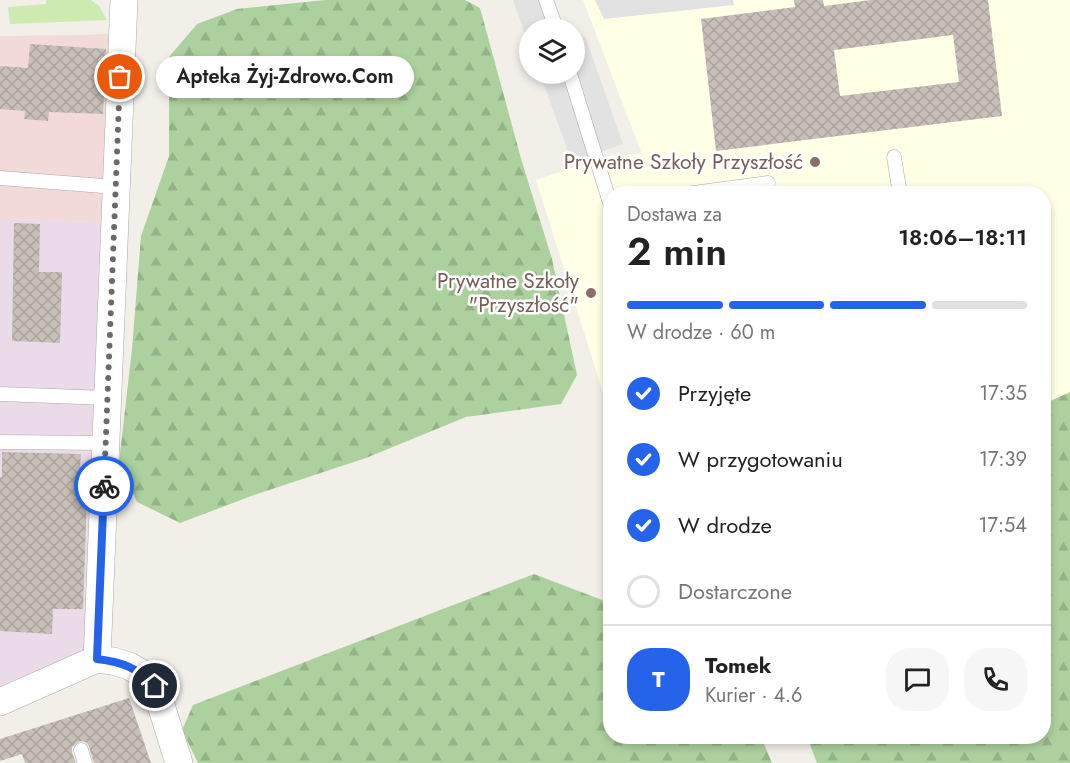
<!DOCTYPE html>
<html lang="pl">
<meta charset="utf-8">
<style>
body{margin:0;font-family:Jost,sans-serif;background:#f6f6f6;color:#222;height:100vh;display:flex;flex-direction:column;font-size:22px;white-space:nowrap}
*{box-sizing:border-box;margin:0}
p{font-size:20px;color:#767676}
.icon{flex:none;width:33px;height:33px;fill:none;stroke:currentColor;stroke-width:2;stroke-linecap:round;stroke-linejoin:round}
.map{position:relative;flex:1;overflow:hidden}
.side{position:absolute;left:603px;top:186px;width:448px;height:558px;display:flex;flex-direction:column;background:#fff;border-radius:24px;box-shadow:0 3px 9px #0003}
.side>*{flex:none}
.tools{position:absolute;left:519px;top:18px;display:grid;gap:12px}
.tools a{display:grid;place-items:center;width:66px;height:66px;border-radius:50%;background:#fff;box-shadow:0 3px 9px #0003;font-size:30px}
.pin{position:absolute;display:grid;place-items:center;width:51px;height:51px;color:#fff;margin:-26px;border:3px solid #fff;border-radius:50%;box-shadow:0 2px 6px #0007}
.courier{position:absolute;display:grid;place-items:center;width:60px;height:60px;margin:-30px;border:4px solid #2563eb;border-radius:50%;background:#fff;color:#222;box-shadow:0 2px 8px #0007}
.bubble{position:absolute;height:42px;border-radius:21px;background:#fff;box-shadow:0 3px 9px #0003;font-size:20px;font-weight:600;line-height:42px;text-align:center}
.overview em{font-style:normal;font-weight:600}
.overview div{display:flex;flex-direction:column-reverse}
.overview{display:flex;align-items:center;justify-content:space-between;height:102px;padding:0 24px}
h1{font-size:39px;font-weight:600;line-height:45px}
.bar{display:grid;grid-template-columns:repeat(4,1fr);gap:9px 6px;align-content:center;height:72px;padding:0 24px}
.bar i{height:8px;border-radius:4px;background:#e0e0e0}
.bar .active{background:#2563eb}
.bar p{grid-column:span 4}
.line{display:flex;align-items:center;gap:15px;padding:0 24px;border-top:2px solid #e0e0e0}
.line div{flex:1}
.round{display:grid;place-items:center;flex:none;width:63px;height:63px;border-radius:24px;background:#f6f6f6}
ol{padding:0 24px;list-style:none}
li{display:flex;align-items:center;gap:18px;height:66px}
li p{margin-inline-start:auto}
li .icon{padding:6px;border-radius:50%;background:#2563eb;color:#fff;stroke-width:4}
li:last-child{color:#767676}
li i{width:33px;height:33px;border:3px solid #e0e0e0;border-radius:50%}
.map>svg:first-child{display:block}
.commercial{fill:#f2dad9}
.industrial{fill:#ebdbe8}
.education{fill:#ffffe5}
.grass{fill:#cdebb0}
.forest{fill:url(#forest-firs)}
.parking{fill:#e2e2e2}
.building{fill:url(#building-cross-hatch);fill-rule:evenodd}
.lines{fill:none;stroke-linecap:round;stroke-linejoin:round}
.lane-casing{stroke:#a9a9a9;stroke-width:15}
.street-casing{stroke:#a9a9a9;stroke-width:28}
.lane{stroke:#fff;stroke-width:14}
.street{stroke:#fff;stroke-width:27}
.done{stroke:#6b6a68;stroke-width:6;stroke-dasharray:0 10.8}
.route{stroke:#2563eb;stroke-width:8}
.education-dot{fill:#8d6e63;stroke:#fff;stroke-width:2}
.labels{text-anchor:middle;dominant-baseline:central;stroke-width:5;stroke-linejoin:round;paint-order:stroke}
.education-label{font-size:21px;fill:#785e54;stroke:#fff;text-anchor:end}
</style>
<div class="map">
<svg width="1070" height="763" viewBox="0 0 1070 763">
<defs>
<pattern id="forest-firs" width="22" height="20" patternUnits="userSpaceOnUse" patternTransform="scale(1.5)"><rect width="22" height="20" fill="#add19e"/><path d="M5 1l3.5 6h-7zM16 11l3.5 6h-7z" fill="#95b388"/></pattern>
<pattern id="building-cross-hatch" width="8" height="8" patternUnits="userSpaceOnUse" patternTransform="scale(1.5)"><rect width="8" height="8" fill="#c7bfb8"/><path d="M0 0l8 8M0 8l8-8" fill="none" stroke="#aba49e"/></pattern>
</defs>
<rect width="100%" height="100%" fill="#f2efe9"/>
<path class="commercial" d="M122 33 115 223 0 218V36L85 35Z"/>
<path class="industrial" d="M0 218 115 223 97 659 0 702Z"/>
<path class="education" d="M583 0H1070V392L1044 404V194H610V415L536 180 607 156 642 154Z"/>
<path class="grass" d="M46 0H91L99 6 107 20 10 24 8 7 46 4Z"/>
<g class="forest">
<path d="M325 0H465L480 8 522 162 552 259 577 375 561 404 466 417 366 458 254 495 180 523 137 502 119 462 132 349 141 236 169 156V57L197 24 237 9Z"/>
<path d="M1070 392V763H817L807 737 1044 736V404Z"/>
<path d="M534 574 610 603V736L761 737 772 763H198L182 730 193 705Z"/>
</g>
<g class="parking">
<path d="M513 0H546L556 28H530L529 46Z"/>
<path d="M595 0H733L734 5 604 19Z"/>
<path d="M585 36 623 144 572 162 540 74H574L575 40Z"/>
</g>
<g class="building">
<path d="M794 0H823L824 6 871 0H988L1002 116 716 151 701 19 795 7ZM953 35 959 82 840 96 834 50Z"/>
<path d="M30 44 106 49 103 114 49 112 48 121 24 119 25 111 0 109V66L28 68Z"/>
<path d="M14 223 40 224 39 272H62L60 343 12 341Z"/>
<path d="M2 452 81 454 80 467H83L82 496H87L83 609H53L52 634 0 631V477H2Z"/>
<path d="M129 698 151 763H94L89 747 87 743 82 741 78 742 72 747V753L76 763H25L22 754 0 761V739Z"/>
</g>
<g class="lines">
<defs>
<g id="lane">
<path d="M546 0 556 28"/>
<path d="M570 74 610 203"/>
<path d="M894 157 900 194"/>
<path d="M0 178 116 187"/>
<path d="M686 194 768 183"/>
<path d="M0 394 107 398"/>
<path d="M0 442 106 443"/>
<path d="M81 750 85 763"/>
</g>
<g id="street">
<path d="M124 0 97 659 113 661 129 666 143 674 155 686 179 763"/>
<path d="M0 702 97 659"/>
</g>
</defs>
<use href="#lane" class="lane-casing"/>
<use href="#street" class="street-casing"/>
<use href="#lane" class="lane"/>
<use href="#street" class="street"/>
</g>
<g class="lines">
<path class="done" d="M104 486 120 77"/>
<path class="route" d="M104 486 97 659C123 662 137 668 155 686"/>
</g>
<g class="education-dot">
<circle cx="815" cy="162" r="6"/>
<circle cx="591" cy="293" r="6"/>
</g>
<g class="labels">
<g class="education-label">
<text x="803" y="162">Prywatne Szkoły Przyszłość</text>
<text x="579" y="281">Prywatne Szkoły<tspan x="579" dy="24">"Przyszłość"</tspan></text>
</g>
</g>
</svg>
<div class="tools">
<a><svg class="icon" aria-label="layers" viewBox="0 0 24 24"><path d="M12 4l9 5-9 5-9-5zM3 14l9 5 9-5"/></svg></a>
</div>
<div class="pin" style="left:120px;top:77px;background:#ea580c"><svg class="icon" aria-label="bag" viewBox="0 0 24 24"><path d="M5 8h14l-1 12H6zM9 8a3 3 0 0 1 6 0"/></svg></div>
<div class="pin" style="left:155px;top:686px;background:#1f2937"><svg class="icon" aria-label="home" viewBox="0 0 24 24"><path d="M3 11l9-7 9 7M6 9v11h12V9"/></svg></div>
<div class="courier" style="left:104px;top:486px"><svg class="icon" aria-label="bike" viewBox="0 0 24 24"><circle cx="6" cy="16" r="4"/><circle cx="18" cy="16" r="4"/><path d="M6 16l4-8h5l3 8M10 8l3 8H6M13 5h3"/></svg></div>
<div class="bubble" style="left:156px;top:56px;width:258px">Apteka Żyj-Zdrowo.Com</div>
<section class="side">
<div class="overview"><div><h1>2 min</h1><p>Dostawa za</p></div><em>18:06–18:11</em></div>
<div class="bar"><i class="active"></i><i class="active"></i><i class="active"></i><i></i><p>W drodze · 60 m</p></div>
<ol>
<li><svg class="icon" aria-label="check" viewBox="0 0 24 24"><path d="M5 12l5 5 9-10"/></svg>Przyjęte<p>17:35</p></li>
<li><svg class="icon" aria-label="check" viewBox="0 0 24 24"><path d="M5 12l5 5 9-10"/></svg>W przygotowaniu<p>17:39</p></li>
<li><svg class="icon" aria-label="check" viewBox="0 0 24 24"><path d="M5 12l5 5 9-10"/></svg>W drodze<p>17:54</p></li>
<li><i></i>Dostarczone</li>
</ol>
<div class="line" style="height:108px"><b class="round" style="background:#2563eb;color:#fff">T</b><div><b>Tomek</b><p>Kurier · 4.6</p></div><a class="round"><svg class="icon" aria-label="chat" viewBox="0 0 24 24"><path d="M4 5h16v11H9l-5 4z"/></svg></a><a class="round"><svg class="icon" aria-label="phone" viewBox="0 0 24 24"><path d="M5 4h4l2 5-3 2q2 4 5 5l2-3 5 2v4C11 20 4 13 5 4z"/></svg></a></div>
</section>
</div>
